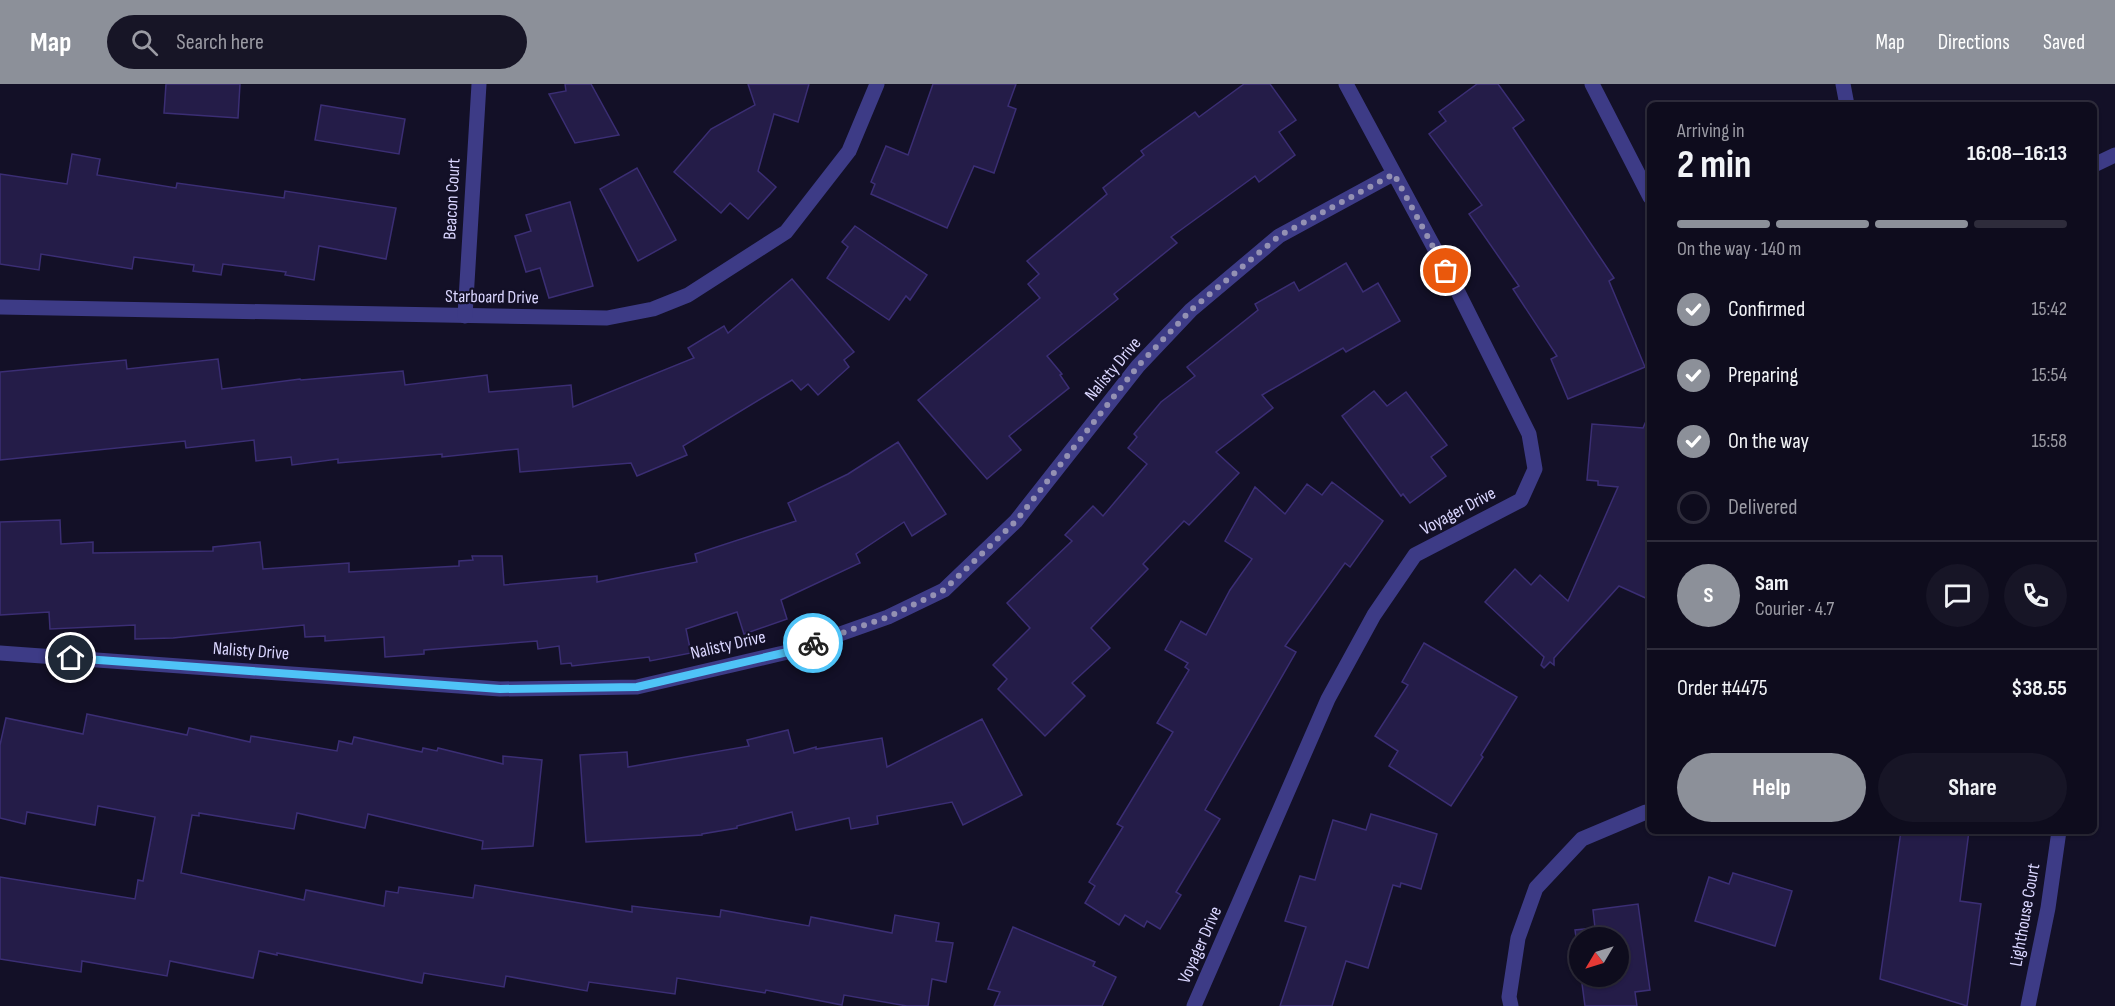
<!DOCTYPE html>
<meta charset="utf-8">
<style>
body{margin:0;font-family:"Sofia Sans Condensed",sans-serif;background:#171526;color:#f1f3f6;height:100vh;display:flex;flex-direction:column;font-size:22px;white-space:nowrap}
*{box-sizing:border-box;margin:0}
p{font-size:20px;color:#9b9ba4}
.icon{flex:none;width:33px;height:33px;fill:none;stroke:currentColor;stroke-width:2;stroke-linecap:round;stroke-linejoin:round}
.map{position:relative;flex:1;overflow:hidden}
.panel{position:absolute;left:1647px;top:18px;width:450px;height:732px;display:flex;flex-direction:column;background:#0e0c1d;border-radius:9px;box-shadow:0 2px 4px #0004,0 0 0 2px #2e2c3b}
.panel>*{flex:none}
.needle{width:39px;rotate:232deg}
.fabs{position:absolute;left:1569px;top:843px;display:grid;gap:12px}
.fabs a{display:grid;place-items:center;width:60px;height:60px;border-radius:50%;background:#0e0c1d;box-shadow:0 2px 4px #0004,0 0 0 2px #2e2c3b;font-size:30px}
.pin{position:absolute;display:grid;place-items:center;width:51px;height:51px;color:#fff;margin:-26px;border:3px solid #fff;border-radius:50%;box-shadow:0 2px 6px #0007}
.courier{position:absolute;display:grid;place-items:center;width:60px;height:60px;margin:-30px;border:4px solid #4fc3f7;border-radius:50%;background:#fff;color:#222;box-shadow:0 2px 8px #0007}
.summary em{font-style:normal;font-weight:700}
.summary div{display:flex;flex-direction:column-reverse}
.summary{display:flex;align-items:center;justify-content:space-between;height:102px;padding:0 30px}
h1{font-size:39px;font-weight:700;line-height:45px}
.bar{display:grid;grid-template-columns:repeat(4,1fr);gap:9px 6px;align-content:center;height:72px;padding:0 30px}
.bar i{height:8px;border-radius:4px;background:#2e2c3b}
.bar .current{background:#8c9099}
.bar p{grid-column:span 4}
.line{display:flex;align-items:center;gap:15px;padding:0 30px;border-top:2px solid #2e2c3b}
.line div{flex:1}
.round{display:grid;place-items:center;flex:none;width:63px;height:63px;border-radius:32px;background:#171526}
ol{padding:0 30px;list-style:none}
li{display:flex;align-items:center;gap:18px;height:66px}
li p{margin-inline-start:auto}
li .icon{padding:6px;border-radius:50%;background:#8c9099;color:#fff;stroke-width:4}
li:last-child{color:#9b9ba4}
li i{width:33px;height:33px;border:3px solid #2e2c3b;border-radius:50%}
.button{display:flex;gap:12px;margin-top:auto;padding:12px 30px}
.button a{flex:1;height:69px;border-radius:36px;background:#8c9099;color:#fff;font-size:24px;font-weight:700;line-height:69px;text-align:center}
.button a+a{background:#171526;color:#f1f3f6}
header{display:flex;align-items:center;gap:36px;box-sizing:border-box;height:84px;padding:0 30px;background:#8c9099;color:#fff}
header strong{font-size:28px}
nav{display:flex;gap:33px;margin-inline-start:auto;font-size:21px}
.search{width:420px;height:54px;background:#171526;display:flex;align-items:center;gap:15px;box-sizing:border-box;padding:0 21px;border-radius:33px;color:#9b9ba4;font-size:22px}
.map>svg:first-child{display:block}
.building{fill:#241c48;stroke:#3b2e74;stroke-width:1.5}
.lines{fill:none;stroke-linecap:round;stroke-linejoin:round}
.minor{stroke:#3d3b86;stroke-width:15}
.done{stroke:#9491b3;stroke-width:6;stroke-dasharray:0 10.8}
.route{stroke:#4fc3f7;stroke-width:8}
.labels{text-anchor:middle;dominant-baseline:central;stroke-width:4.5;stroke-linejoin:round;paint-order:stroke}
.street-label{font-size:18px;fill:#dad6ff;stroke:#131027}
</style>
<header>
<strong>Map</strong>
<div class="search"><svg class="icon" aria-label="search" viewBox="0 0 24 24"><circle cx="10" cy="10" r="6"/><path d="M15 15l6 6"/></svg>Search here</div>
<nav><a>Map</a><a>Directions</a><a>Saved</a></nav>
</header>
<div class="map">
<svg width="2115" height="922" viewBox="0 0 2115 922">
<rect width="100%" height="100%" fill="#131027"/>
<g class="building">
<path d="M166 0H240L238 34 164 29Z"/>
<path d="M565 0H591L619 51 575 59 549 10 566 7Z"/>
<path d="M748 0H809L798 38 774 30 758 87 776 103 748 135 730 119 721 129 674 88 711 45 755 21Z"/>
<path d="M933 0H1016L1008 22 1016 25 994 89 974 82 947 144 871 110 875 100 871 98 886 62 908 71Z"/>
<path d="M1244 0H1270L1296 36 1279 48 1295 71 1259 98 1255 92 1171 153 1177 159 1114 210 1118 215 1047 272 1062 290 1060 291 1069 304 1009 352 1021 366 987 395 918 316 1040 214 1028 200 1039 190 1027 177 1107 110 1103 104 1144 71 1141 67 1195 28 1199 33Z"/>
<path d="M1477 0H1498L1524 36 1513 44 1614 194 1609 197 1645 283 1568 315 1551 275 1557 272 1513 205 1519 202 1469 130 1482 121 1429 50 1446 37 1439 28Z"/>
<path d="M321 21 405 35 399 70 315 56Z"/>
<path d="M72 70 100 75 97 91 176 104 177 99 284 114 285 107 396 124 386 175 319 162 314 196 285 191 286 188 223 180 221 191 193 187 194 181 134 173 132 185 41 170 39 186 0 180V90L67 100Z"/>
<path d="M637 84 676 156 638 177 600 105Z"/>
<path d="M570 118 593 202 549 214 540 184 526 188 515 152 531 147 526 131Z"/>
<path d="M855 142 927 191 910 216 906 212 889 236 827 194 848 163 842 158Z"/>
<path d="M1346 179 1363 208 1378 199 1400 237 1346 268 1343 264 1262 311 1273 324 1216 368 1239 389 1189 441 1184 437 1143 480 1148 485 1091 544 1110 564 1072 599 1085 612 1045 652 998 605 1007 595 993 581 1030 544 1007 519 1072 457 1065 451 1093 422 1103 432 1147 380 1128 364 1137 353 1134 350 1161 318 1195 292 1187 283 1258 226 1255 220 1294 198 1299 207Z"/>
<path d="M792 195 854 268 844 276 849 283 818 311 808 300 801 306 792 296 683 362 687 371 637 392 631 379 520 388 518 365 442 373V370L338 379V375L292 381 291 373 256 377 254 356 186 364 185 357 0 376V288L126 276 127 285 218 275 222 305 300 295 301 296 403 287 405 301 487 291 489 308 571 301 573 323 694 274 688 264 724 242 728 249Z"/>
<path d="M1374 307 1387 322 1406 308 1447 361 1431 373 1446 392 1410 419 1403 410 1401 412 1342 332Z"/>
<path d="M1650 328V516L1619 502 1554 574V581L1550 578 1544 584 1541 581 1544 573 1485 518 1515 485 1531 501 1540 491 1568 517 1618 403 1598 401V397L1587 396 1592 340 1643 344Z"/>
<path d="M898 358 946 430 912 452 904 438 856 470 860 479 781 516 787 535 744 550 737 528 686 545 691 569 650 577 649 573 572 582 571 579 561 580 559 562 538 565 537 557 424 566V570L385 573 384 553 325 557V552L305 553 304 541 173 554 135 555V541L50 545 49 528 0 531V438L60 436 61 460 93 458V469L213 467V463L260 458 263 485 349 479V488L459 482V477L473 476 472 472H502L504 501 597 492V498L697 478 695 470 796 437 788 419 848 390Z"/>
<path d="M1332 398 1383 437 1350 483 1345 479 1285 562 1296 568 1205 726 1220 735 1176 808 1181 811 1160 845 1147 837 1144 843 1125 831 1119 841 1085 819 1095 802 1089 798 1123 743 1117 740 1173 648 1157 639 1189 586 1185 583 1188 579 1165 566 1181 537 1206 551 1230 506 1252 475 1225 457 1255 403 1285 430 1307 400 1322 411Z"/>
<path d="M1424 559 1517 613 1481 671 1483 673 1451 722 1389 682 1398 667 1375 652 1408 601 1402 598Z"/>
<path d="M87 630 187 651 189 644 250 658 251 652 337 667 339 657 352 660 354 653 422 668 423 664 437 667 438 664 503 680V672L542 676 533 762 482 765 483 757 368 730 365 744 297 729 294 745 199 729V732L192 731 181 789 304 816 306 806 384 822 386 807 398 809 399 803 473 814 475 801 632 828V822L720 833 721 826 809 842 811 833 892 849 895 831 939 839 936 857 953 859 946 898 932 895 928 922H907L844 911 842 921 766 906 765 909 677 894 675 910 589 898 587 907 506 892 504 903 424 889 422 899 277 869V871L259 867 253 894 170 877 167 892 82 877 81 888 0 875V793L135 815 138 796 143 797 155 733 98 722 95 741 27 728 25 740 0 734V661L6 634 83 650Z"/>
<path d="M982 635 1022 711 963 741 952 718 877 732 878 740 851 745 849 734 796 746 792 728 737 742V744L702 750V751L586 758 580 671 627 668 628 683 749 662 747 656 788 646 794 669 816 663V665L882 654 887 683Z"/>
<path d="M1371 730 1437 750 1421 805 1401 799 1400 803 1393 801 1368 884 1346 877 1332 922H1280L1306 843 1285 837 1300 792 1315 796 1333 736 1366 746Z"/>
<path d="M1901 747H1969L1960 817 1981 820 1967 922 1880 895Z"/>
<path d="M1733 789 1792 807 1775 862 1695 837 1709 793 1729 800Z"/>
<path d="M1638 820 1650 906 1635 908 1637 922H1585L1581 892H1618V854H1580V882L1575 846 1595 844 1593 826Z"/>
<path d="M1013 843 1095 878 1093 882 1116 893 1102 922H994L1000 908 988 905Z"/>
</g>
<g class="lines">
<g class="minor">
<path d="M1592 0 1650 113"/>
<path d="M1843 0 1847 21"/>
<path d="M2094 81 2115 71"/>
<path d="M0 223 607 234 653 225 688 211 786 148 849 67 877 0"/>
<path d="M465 232 479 0"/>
<path d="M0 569 500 605 637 603 792 567 888 533 944 506 1016 437 1138 282 1191 226 1279 152 1393 90"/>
<path d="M1194 922 1328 615 1374 531 1415 471 1521 416 1535 385 1529 350 1457 206 1346 0"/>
<path d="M1511 922 1509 913 1518 854 1536 804 1582 755 1646 728"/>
<path d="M2028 922 2048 824 2059 747"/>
</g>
</g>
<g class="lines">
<path class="done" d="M813 559 888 533 944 506 1016 437 1138 282 1191 226 1279 152 1394 90 1446 187"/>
<path class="route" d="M71 574 500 605 637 603 792 567 813 559"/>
</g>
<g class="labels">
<g class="street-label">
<text transform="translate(452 115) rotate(-87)">Beacon Court</text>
<text transform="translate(492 213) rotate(1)">Starboard Drive</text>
<text transform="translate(1113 285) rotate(-50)">Nalisty Drive</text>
<text transform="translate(1458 427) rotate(-28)">Voyager Drive</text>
<text transform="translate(728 561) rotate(-13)">Nalisty Drive</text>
<text transform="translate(251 567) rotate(4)">Nalisty Drive</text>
<text transform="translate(2025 831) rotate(-80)">Lighthouse Court</text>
<text transform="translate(1200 861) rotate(-66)">Voyager Drive</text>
</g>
</g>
</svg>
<div class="fabs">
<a><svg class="needle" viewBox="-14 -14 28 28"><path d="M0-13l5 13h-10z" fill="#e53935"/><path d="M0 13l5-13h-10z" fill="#9b9ba4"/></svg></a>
</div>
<div class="pin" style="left:1446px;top:187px;background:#ea580c"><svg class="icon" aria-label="bag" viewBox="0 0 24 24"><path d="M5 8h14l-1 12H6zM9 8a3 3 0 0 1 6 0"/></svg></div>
<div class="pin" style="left:71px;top:574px;background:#1f2937"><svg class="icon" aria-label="home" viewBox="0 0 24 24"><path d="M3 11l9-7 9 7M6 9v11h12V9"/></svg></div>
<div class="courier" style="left:813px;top:559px"><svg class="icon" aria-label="bike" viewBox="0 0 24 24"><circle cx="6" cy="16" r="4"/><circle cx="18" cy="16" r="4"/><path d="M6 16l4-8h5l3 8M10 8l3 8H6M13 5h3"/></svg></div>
<section class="panel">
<div class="summary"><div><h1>2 min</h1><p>Arriving in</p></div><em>16:08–16:13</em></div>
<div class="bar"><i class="current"></i><i class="current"></i><i class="current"></i><i></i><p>On the way · 140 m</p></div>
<ol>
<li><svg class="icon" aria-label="check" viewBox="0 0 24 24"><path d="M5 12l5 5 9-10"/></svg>Confirmed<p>15:42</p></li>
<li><svg class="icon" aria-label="check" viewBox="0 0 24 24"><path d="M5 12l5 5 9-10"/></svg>Preparing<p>15:54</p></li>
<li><svg class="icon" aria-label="check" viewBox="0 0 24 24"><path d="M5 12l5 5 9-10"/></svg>On the way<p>15:58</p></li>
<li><i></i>Delivered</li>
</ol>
<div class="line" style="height:108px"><b class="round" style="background:#8c9099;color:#fff">S</b><div><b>Sam</b><p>Courier · 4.7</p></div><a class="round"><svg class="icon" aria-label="chat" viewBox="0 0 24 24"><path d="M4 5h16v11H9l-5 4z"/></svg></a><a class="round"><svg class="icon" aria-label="phone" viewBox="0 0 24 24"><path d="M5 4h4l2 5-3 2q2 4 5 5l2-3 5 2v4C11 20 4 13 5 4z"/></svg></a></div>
<div class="line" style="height:78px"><div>Order #4475</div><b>$38.55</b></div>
<div class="button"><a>Help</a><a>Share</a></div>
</section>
</div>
